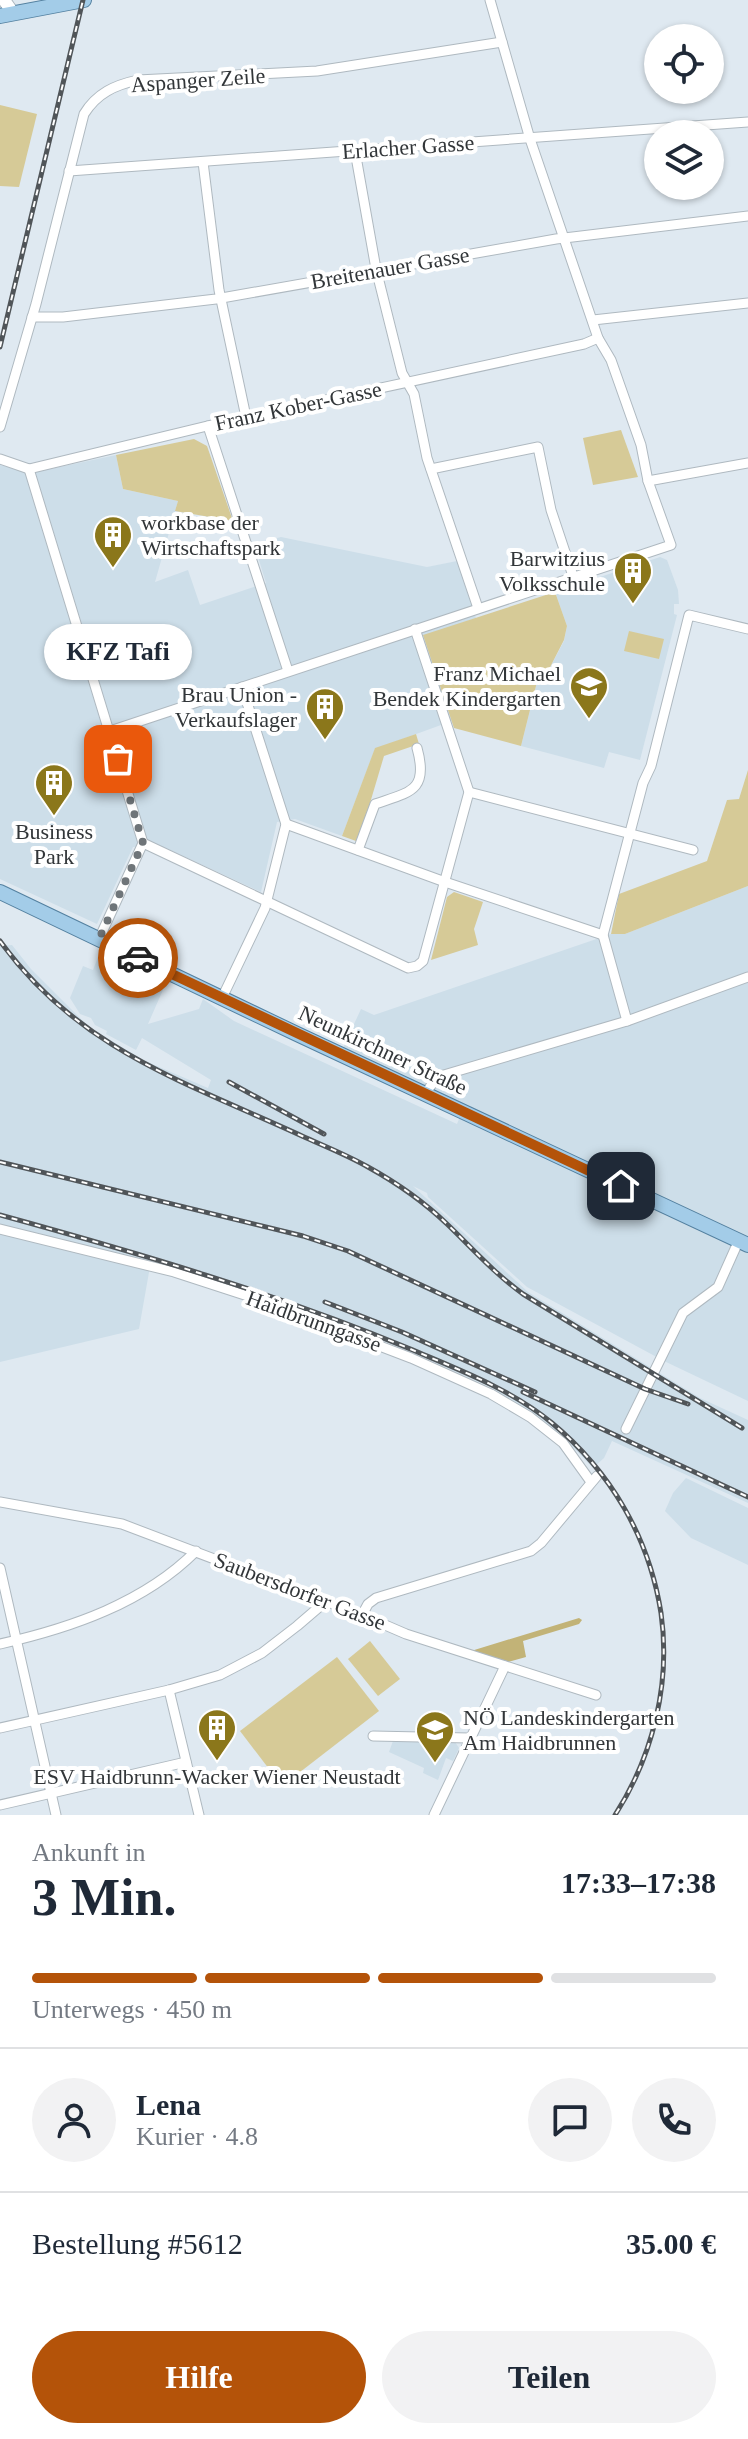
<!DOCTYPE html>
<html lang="de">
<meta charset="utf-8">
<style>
body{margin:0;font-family:"Times New Roman",serif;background:#f2f2f3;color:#1f2937;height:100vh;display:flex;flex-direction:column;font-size:30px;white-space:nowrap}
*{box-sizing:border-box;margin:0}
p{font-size:26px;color:#747a83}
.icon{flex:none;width:44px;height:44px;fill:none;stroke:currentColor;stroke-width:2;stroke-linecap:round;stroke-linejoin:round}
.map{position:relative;height:1815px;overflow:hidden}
.details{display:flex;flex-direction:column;background:#fff;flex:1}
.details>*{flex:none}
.tools{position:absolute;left:644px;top:24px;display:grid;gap:16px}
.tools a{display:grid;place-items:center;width:80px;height:80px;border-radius:50%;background:#fff;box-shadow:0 2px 6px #0004;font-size:40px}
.pin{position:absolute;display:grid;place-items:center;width:68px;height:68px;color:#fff;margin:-34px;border-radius:16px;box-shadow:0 4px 12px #0006}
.courier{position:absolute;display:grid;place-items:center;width:80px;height:80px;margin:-40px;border:6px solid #b45309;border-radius:50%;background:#fff;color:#222;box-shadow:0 2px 10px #0007}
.bubble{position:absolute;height:56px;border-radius:28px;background:#fff;box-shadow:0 2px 6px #0004;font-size:26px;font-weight:800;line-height:56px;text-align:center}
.headline em{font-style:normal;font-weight:800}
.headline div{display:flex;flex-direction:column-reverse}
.headline{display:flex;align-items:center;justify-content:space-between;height:136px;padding:0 32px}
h1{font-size:52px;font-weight:800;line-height:60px}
.bar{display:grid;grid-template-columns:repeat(4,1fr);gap:12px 8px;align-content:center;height:96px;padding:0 32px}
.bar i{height:10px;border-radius:6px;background:#e0e1e3}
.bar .current{background:#b45309}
.bar p{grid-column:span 4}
.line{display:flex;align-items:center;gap:20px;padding:0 32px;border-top:2px solid #e0e1e3}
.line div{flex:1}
.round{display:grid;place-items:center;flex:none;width:84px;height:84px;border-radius:42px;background:#f2f2f3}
.cta{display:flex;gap:16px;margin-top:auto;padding:16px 32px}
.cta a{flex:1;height:92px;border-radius:48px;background:#b45309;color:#fff;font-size:32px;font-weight:800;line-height:92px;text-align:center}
.cta a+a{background:#f2f2f3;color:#1f2937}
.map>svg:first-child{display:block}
.built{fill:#cddee9}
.green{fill:#d6ca97}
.forest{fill:#c2b377}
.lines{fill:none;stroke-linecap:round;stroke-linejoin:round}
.minor-casing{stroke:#afb9c0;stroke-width:11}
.tertiary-casing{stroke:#afb9c0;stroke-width:14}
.primary-casing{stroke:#5481a0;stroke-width:16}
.minor{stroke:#fff;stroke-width:9}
.tertiary{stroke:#fff;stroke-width:12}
.primary{stroke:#a3cce8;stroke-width:14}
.rail-casing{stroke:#505559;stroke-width:5}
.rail{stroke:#fff;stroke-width:2;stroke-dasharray:6;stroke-linecap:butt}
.done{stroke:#6f7579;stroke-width:8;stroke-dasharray:0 14.4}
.route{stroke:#b45309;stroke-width:10}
.labels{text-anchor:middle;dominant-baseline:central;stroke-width:8;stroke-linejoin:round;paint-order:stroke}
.street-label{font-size:22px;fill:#323639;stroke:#fff}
.poi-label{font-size:22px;fill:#323639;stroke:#fff;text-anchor:end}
</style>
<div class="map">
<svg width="748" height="1815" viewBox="0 0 748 1815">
<rect width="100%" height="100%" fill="#dfe9f1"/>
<g class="built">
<path d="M116 455 123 489 178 501 155 582 188 570 200 605 266 583 254 544 281 537 427 567 457 561 476 618 424 636 452 721 375 749 342 836 295 819 277 822 261 892 157 844 133 847 97 924 0 879V465L24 471H41Z"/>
<path d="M660 557 667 560 678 590 679 604H674V614L677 615 640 760 609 752 604 768 521 746 538 678 544 679 564 641 567 626 555 592Z"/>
<path d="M748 886V1401L664 1361 527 1287 428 1197 427 1193 413 1186 528 1292 700 1398 748 1420V1503L612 1441 604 1458 593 1468 573 1447 538 1417 490 1387 354 1328 151 1261 139 1329 0 1362V946L12 945 31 969 89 1027 143 1060 208 1088 211 1080 142 1038 136 1050 106 1034 107 1031 95 1025 91 1018 80 1014 70 998 83 966 93 970 98 957 103 959 105 953 166 983 148 1024 199 1009 203 999 234 1021 457 1124 461 1114 342 1050 361 1009 374 1015 611 934H625Z"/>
<path d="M686 1478 748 1508V1565L691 1538 665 1511 673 1493Z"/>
<path d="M393 1741 455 1742 459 1748 453 1761 446 1758 438 1780 423 1773 424 1768 389 1752Z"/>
</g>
<g class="green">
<path d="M0 105 37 114 19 187 0 186Z"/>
<path d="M621 430 638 477 593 485 583 438Z"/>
<path d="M194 439 207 446 233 521 175 511 178 501 123 489 116 455Z"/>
<path d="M555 592 567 626 564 640 544 679 538 678 521 746 454 728 423 635Z"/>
<path d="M629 631 664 639 659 659 624 651Z"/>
<path d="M416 734 419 744 384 756 359 840 356 841 342 836 375 748Z"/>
<path d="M748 770V886L625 934H611L619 894 707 861 727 800 739 799Z"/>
<path d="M454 892 483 902 474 929 478 945 431 960 447 897Z"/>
<path d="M370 1641 400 1679 378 1696 348 1659Z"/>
<path d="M337 1657 379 1711 282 1786 240 1731Z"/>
</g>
<path class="forest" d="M579 1618 582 1620 579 1624 523 1641 526 1657 508 1662 471 1651Z"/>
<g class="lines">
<defs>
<g id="minor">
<path d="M355 151 376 269 402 373 414 394 427 458 478 608"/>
<path d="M203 162 219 290 246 417"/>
<path d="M69 171 748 122"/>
<path d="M32 317H63L216 299 556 239 748 216"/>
<path d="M593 320 748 303"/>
<path d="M208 426 288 671"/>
<path d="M0 427 36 304 84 114C97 93 115 85 138 80L317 71 502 42"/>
<path d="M0 459 29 469 228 421 584 344 598 338"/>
<path d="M29 469 143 843 99 939"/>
<path d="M431 469 538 447 551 510 573 576"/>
<path d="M648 481 748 463"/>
<path d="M110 731 671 545 648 481 641 445 611 360 598 338 530 139 490 0"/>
<path d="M469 792 693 850"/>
<path d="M286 824 445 882 603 935"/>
<path d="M143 843 408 968 417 966 423 961 469 792 415 629"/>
<path d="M358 850 375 804C410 792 429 791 417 748"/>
<path d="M222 998 265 908 286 824 242 687"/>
<path d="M627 1021 603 935 643 783 651 766 689 615 748 629"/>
<path d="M425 1094 437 1077 627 1021 748 977"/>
<path d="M0 1229 174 1272 257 1299 411 1358 491 1394 530 1417 563 1443 591 1482"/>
<path d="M626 1429 683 1313 718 1287 739 1240"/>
<path d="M0 1502 122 1524 362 1615 406 1634 596 1695"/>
<path d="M0 1568 56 1815"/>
<path d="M362 1615 368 1604 376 1598 531 1551 541 1543 597 1476"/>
<path d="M0 1644C71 1628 144 1603 196 1551"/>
<path d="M169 1690 199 1815"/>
<path d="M0 1728 169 1690 220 1675 262 1653 297 1626 318 1608 322 1600"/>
<path d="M373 1736 469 1738"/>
<path d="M0 1805 186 1762"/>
<path d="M434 1815 505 1666"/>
</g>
<path id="tertiary" d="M4 0 13 13"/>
<g id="primary">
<path d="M0 16 84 0"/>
<path d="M0 892 297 1034 748 1245"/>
</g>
</defs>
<use href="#minor" class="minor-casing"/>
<use href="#tertiary" class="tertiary-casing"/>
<use href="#primary" class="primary-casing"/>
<use href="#minor" class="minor"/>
<use href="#tertiary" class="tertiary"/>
<use href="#primary" class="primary"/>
<defs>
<g id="rail">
<path d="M0 347 83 0"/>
<path d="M0 941C79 1050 185 1082 302 1136 324 1146 347 1155 368 1167 397 1183 423 1201 447 1224 472 1248 495 1274 523 1294L742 1428"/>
<path d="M229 1082 324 1134"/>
<path d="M0 1162 303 1236 348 1251 645 1389 688 1404"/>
<path d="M0 1215C138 1253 275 1293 408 1348 457 1369 511 1389 552 1423 611 1472 649 1537 661 1613 671 1683 653 1756 615 1815"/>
<path d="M325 1302 402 1332 535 1392"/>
<path d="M523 1392 748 1497"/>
</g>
</defs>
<use href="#rail" class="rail-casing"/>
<use href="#rail" class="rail"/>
</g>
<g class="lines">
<path class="done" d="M118 759 143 843 99 939 138 958"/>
<path class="route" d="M138 958 621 1186"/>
</g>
<defs>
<symbol id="building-pin" viewBox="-11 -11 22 30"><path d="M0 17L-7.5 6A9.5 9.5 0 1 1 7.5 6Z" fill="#8b771b" stroke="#fff"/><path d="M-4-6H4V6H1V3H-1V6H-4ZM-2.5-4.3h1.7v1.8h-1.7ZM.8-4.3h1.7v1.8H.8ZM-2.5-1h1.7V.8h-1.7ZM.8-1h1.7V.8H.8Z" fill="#fff"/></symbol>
<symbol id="school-pin" viewBox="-11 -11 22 30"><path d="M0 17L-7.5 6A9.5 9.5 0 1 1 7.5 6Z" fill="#8b771b" stroke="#fff"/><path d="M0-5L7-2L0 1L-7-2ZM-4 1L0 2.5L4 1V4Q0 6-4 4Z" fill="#fff"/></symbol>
</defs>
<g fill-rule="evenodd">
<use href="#building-pin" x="91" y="513" width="44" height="60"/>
<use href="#building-pin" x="611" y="549" width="44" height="60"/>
<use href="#school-pin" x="567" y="664" width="44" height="60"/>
<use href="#building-pin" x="303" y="685" width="44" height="60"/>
<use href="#building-pin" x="32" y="761" width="44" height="60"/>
<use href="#building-pin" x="195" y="1706" width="44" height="60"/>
<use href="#school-pin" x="413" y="1708" width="44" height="60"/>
</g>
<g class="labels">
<g class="street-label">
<text transform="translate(198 80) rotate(-4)">Aspanger Zeile</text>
<text transform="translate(408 147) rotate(-4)">Erlacher Gasse</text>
<text transform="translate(390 268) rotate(-10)">Breitenauer Gasse</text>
<text transform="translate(298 406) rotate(-12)">Franz Kober-Gasse</text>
<text transform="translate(383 1050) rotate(25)">Neunkirchner Straße</text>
<text transform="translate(314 1321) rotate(20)">Haidbrunngasse</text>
<text transform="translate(300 1591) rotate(21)">Saubersdorfer Gasse</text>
</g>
<g class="poi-label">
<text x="141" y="522" text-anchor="start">workbase der<tspan x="141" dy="25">Wirtschaftspark</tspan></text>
<text x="605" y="558">Barwitzius<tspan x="605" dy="25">Volksschule</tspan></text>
<text x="561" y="673">Franz Michael<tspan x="561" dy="25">Bendek Kindergarten</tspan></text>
<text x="297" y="694">Brau Union -<tspan x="297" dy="25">Verkaufslager</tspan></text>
<text x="54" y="831" text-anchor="middle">Business<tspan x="54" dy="25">Park</tspan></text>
<text x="463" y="1717" text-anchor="start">NÖ Landeskindergarten<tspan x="463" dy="25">Am Haidbrunnen</tspan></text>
<text x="217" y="1776" text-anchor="middle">ESV Haidbrunn-Wacker Wiener Neustadt</text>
</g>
</g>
</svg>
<div class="tools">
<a><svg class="icon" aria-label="locate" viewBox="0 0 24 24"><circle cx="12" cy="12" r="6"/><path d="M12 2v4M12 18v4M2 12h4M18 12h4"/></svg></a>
<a><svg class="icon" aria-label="layers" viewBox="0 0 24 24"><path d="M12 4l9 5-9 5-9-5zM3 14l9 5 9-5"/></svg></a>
</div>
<div class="pin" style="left:118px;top:759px;background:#ea580c"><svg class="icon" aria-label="bag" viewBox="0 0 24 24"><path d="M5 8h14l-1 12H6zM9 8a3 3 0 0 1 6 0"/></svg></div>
<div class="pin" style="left:621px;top:1186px;background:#1f2937"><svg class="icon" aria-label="home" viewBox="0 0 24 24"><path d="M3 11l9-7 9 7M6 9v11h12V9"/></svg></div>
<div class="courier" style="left:138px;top:958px"><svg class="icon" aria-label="car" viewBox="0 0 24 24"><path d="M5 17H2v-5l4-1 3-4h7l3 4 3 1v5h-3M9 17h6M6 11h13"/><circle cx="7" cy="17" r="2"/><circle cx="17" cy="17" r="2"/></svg></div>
<div class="bubble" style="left:44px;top:624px;width:148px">KFZ Tafi</div>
</div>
<section class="details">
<div class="headline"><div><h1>3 Min.</h1><p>Ankunft in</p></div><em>17:33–17:38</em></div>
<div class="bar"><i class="current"></i><i class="current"></i><i class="current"></i><i></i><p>Unterwegs · 450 m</p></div>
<div class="line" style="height:144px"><a class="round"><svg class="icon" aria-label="person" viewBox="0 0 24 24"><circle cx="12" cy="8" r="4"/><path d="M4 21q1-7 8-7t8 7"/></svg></a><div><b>Lena</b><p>Kurier · 4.8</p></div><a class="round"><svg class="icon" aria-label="chat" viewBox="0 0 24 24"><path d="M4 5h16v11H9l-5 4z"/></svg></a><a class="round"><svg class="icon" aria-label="phone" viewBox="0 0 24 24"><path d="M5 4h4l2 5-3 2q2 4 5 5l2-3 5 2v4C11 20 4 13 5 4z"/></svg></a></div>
<div class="line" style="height:104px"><div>Bestellung #5612</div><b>35.00 €</b></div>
<div class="cta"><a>Hilfe</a><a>Teilen</a></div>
</section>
